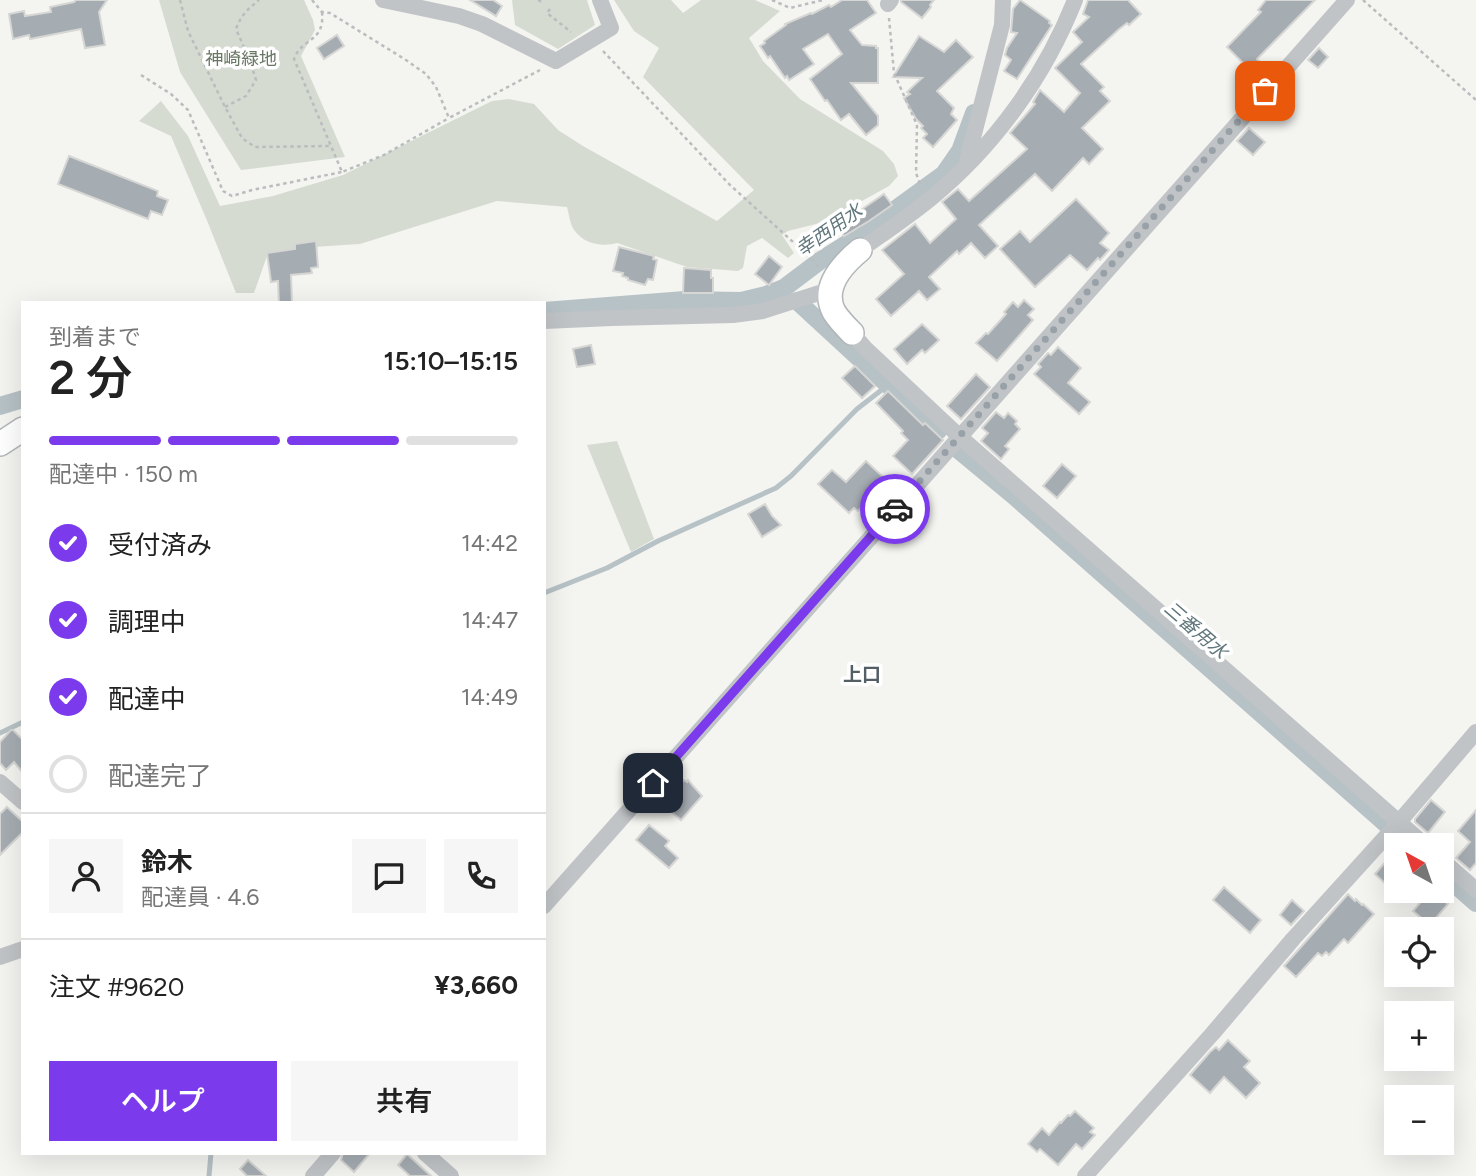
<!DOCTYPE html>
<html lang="ja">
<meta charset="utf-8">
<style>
body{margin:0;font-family:Figtree,"Noto Sans JP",sans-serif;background:#f6f6f6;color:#222;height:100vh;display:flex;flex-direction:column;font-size:26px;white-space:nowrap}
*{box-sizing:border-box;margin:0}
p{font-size:23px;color:#767676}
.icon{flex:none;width:38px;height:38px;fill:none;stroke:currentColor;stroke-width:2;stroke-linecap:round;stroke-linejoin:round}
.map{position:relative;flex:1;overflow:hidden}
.sheet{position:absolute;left:21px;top:301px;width:525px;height:854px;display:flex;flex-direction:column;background:#fff;border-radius:0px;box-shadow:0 7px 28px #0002}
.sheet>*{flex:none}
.needle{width:46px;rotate:320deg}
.tools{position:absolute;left:1384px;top:833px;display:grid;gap:14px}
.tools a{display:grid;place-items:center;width:70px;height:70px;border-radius:0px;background:#fff;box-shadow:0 7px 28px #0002;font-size:35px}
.pin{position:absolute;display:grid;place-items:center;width:60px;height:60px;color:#fff;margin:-30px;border-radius:14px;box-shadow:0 4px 10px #0006}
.courier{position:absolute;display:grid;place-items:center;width:70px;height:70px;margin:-35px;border:5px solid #7c3aed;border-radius:50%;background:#fff;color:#222;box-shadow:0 2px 9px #0007}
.overview em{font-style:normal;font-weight:600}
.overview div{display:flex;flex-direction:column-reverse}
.overview{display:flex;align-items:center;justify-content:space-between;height:119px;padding:0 28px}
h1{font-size:46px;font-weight:600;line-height:52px}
.bar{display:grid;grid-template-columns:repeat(4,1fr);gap:10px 7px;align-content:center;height:84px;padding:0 28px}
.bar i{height:9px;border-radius:5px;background:#e0e0e0}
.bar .on{background:#7c3aed}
.bar p{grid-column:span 4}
.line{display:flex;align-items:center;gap:18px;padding:0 28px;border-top:2px solid #e0e0e0}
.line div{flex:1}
.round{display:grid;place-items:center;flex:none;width:74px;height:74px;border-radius:0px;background:#f6f6f6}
ol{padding:0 28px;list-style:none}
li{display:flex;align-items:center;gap:21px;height:77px}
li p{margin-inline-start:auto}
li .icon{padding:7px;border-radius:50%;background:#7c3aed;color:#fff;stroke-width:4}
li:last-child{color:#767676}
li i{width:38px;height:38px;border:4px solid #e0e0e0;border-radius:50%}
.cta{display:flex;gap:14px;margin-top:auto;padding:14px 28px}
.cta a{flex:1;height:80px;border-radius:0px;background:#7c3aed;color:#fff;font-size:28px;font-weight:600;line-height:80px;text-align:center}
.cta a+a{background:#f6f6f6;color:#222}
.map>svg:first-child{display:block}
.green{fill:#d6dbd2}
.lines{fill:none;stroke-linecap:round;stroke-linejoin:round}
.stream{stroke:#b7c2c6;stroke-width:5}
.canal{stroke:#b7c2c6;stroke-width:18}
.building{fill:#a6adb2;stroke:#d6d6d4;stroke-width:2}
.secondary-casing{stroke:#b1b6b9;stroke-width:26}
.path{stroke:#babcbe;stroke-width:2.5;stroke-dasharray:3.5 3.5;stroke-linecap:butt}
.street{stroke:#c0c4c7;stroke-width:16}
.secondary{stroke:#fff;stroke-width:23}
.done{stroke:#98a1a8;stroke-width:7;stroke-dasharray:0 12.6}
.route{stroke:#7c3aed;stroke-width:9}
.labels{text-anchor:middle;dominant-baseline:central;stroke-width:7;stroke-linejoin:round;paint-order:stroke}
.park-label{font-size:18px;fill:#697764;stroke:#fff}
.water-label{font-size:19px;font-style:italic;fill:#61777d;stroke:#fff}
.neighbourhood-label{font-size:19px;font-weight:bold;fill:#535e65;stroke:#fff}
</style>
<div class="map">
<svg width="1476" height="1176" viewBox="0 0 1476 1176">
<rect width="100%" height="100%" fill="#f4f4f1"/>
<g class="green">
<path d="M159 0H304L313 20 315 30 301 56 345 157 241 170 180 72Z"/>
<path d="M512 0H587L595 25 558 49 515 25Z"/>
<path d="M614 0H671L683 13 701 0H755L780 11 749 38 763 61 800 99 883 151 894 164 898 176 889 186 824 222 788 231 782 235 794 253 788 258 762 238 747 246 743 268 738 271 687 267 617 243C601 247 584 244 574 230 570 224 569 214 567 207L497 201 360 244 298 248 267 256 254 293H236L208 223 171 136 139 121 161 101 188 136 220 206 273 196 343 175 492 101 509 99 534 104 558 130 583 146 717 221 754 190 643 77 659 48 634 31Z"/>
<path d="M617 441 654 539 631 552 587 445Z"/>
</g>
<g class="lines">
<g class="stream">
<path d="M544 593 607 568 658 541 776 488 791 476 857 409 888 385"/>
<path d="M0 733 23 722"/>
<path d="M209 1176 211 1153"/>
</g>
<g class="canal">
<path d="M797 301 938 431"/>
<path d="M544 311 685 300 741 301 766 295 784 288 821 260 856 238 944 174 960 151 974 113"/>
<path d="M0 406 23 399"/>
<path d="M955 447 1013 495 1410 845"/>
<path d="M1442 873 1476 903"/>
</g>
</g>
<g class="building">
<path d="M76 0H107L99 12 105 45 85 48 81 29 30 39 29 35 13 39 9 14 24 11 25 16 51 12 50 7 74 2Z"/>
<path d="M470 0H493L502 6 496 16Z"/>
<path d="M842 0H867L876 13 850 30 862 45 876 46V48H878V83H851L878 116V125L866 135 849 114 841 120 827 100 825 101 810 79 842 54 828 34 803 49 814 64 789 80 787 76 785 78 770 56 768 58 760 46 765 43 764 41 786 25 785 24 811 13 812 14 829 5 831 7Z"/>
<path d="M901 0H934L930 5 931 7 922 18 901 2Z"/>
<path d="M1020 0 1050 21 1049 23 1052 25 1017 79 1004 71 1011 60 1005 55 1007 48 1017 33 1011 32 1013 9Z"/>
<path d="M1088 0H1128L1141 14 1129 25 1127 23 1118 30 1081 64 1104 87 1100 91 1110 101 1082 128 1103 149 1089 164 1083 158 1052 191 1035 174 979 225 998 246 985 258 971 243 959 254 957 251 929 277 940 289 927 300 919 291 891 316 876 299 904 274 882 250 915 224 930 243 956 219 942 202 958 189 969 201 1027 149 1010 133 1035 104 1033 102 1040 90 1064 112 1080 93 1055 68 1082 42 1073 32 1089 17 1083 14Z"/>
<path d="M1266 0H1315L1257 59 1260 62 1251 71 1227 47 1261 12 1258 10Z"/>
<path d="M337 35 344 46 324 59 317 48Z"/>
<path d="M919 36 944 52 956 40 973 57 937 91 954 108 951 114 957 120 933 147 923 138 927 134 921 128 923 126 916 119 904 98 910 94 907 92 922 78 893 77Z"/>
<path d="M1319 48 1328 57 1318 68 1308 60Z"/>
<path d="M1249 128 1265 142 1253 155 1237 141Z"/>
<path d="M69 156 158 191 157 196 168 200 162 215 151 211 148 219 58 184Z"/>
<path d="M884 194 892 205 869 221 844 236 835 220 855 208 858 212Z"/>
<path d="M1076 199 1109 233 1100 243 1109 250 1100 260 1098 258 1087 270 1070 255 1035 287 1000 249 1020 231 1030 242Z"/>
<path d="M316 241 318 267 311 268 312 273 291 275 292 303H279L278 281 271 282 267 253 295 249V244Z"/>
<path d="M619 247 654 256 653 259 657 260 653 280 648 279 645 285 628 280V278L622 276 623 273 613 271Z"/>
<path d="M769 256 782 267 769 285 755 274Z"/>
<path d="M684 268 711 270V278H713V293H683Z"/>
<path d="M1024 300 1034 309 1028 315 1033 320 997 361 976 343 986 333 988 334 1006 314 1004 312 1013 302 1018 307Z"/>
<path d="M922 324 939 340 925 353 922 350 907 364 894 349Z"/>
<path d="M591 345 595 364 577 367 573 349Z"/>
<path d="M1058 347 1081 368 1068 383 1090 402 1079 414 1034 374 1041 367 1038 364 1048 353 1051 355Z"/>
<path d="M855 366 875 386 862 398 842 378Z"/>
<path d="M976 374 990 387 961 419 947 406Z"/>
<path d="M888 391 923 425 925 423 943 440 912 474 893 456 908 440 901 433 903 431 876 403Z"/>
<path d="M996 412 1004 418 1008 413 1017 421 1015 424 1020 429 1005 446 1009 449 1001 459 981 441 988 433 982 428Z"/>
<path d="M866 461 883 477 871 490 875 493 858 511 854 508 849 513 818 484 832 470 846 482Z"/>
<path d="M1062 464 1076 476 1057 498 1043 486Z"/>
<path d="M765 504 772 516 781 525 762 537 748 514Z"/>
<path d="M11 730H13L23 740V773L14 762 6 770 0 763V742Z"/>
<path d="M684 780 687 782 688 780 702 796 681 820 662 804Z"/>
<path d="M1431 800 1445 812 1428 833 1415 822V819Z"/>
<path d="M7 807 23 822V832L0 855V814Z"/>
<path d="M1476 810V863L1470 870 1456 858 1470 842 1458 831Z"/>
<path d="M649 825 669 841 665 846 678 858 669 868 636 840Z"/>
<path d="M1396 850V880L1390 888 1375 874Z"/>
<path d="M1224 887 1261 920 1250 933 1213 900Z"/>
<path d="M1430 891H1432L1448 904 1430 925 1413 911Z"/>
<path d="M1348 894 1355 901 1356 899 1362 905 1363 904 1374 914 1348 943 1344 939 1329 955 1326 952 1322 956 1318 953 1296 977 1284 966Z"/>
<path d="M1292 900 1304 911 1291 925 1280 915Z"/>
<path d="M1228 1040 1250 1061 1244 1067 1260 1083 1246 1098 1224 1077 1210 1093 1190 1075 1210 1052 1216 1047 1219 1050Z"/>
<path d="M1075 1111 1094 1128 1090 1132 1095 1135 1082 1149 1076 1144 1058 1165 1040 1149 1037 1152 1028 1144 1042 1128 1049 1135 1060 1122 1061 1123 1068 1115 1070 1116Z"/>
<path d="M343 1153H370L354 1172 341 1160Z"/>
<path d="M407 1154 431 1176H410L398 1165Z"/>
<path d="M248 1160 266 1176H247L240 1169Z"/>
</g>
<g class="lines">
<defs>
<g id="secondary">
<path d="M852 333C846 327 839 320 834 312 821 287 843 264 860 250"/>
<path d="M0 444 23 429"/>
</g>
</defs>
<use href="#secondary" class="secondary-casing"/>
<g class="path">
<path d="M180 0 188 31 225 107 242 138 255 147 331 146"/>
<path d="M312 0 322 12 330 13 406 60 426 74 436 87 449 118 540 70"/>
<path d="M538 0 542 2"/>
<path d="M772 0 790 8 823 0"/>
<path d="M1363 0 1476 100"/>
<path d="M550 9 547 13 571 32"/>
<path d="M322 12C325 43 302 37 294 59L342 172 384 155 449 118"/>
<path d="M889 18 894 73 917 125 916 173 921 187"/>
<path d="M603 51 730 185 813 260 818 267"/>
<path d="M141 75 171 94 188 110 223 191 232 196 252 190 342 172"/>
<path d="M225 107 246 96 256 80 250 61 236 29C241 15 248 9 259 0"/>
</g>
<g class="street">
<path d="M383 0 459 16 482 24 556 61 611 28 600 0"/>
<path d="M888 4 891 0"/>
<path d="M966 165 1002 25 1003 0"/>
<path d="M860 250C884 233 908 217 930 199 994 147 1045 76 1075 0"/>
<path d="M544 321 612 318 733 315 763 311 819 293H831"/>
<path d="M852 333 865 348 959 436 1425 845"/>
<path d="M0 782 23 802"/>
<path d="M1442 860 1476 890"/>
<path d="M544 906 1347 0"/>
<path d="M0 957 23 949"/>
<path d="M425 1153 451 1176"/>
<path d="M313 1176 333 1153"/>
<path d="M1085 1176 1213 1033 1293 939 1399 822 1476 732"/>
</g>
<use href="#secondary" class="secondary"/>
</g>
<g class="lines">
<path class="done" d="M895 509 1265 91"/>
<path class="route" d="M653 783 895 509"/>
</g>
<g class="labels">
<g class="park-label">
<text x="241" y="59">神崎緑地</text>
</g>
<g class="water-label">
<text transform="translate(829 230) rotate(-35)">幸西用水</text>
<text transform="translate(1196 630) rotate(41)">三番用水</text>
</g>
<g class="neighbourhood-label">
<text x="862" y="674">上口</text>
</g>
</g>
</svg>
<div class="tools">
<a><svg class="needle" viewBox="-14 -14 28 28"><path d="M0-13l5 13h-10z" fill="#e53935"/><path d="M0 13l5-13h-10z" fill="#767676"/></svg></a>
<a><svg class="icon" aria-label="locate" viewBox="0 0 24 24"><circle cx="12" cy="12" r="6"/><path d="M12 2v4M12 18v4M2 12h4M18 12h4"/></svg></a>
<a>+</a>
<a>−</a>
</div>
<div class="pin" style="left:1265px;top:91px;background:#ea580c"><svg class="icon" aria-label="bag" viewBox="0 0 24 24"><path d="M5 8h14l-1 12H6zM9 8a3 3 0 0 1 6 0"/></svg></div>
<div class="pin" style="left:653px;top:783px;background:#1f2937"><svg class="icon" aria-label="home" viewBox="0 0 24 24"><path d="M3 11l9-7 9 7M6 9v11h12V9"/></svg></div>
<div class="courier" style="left:895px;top:509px"><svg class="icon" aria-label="car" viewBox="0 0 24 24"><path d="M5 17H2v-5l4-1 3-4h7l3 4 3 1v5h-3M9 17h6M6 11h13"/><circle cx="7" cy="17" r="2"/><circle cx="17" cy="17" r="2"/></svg></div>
<section class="sheet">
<div class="overview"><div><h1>2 分</h1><p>到着まで</p></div><em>15:10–15:15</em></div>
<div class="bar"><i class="on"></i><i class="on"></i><i class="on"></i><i></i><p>配達中 · 150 m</p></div>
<ol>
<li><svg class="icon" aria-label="check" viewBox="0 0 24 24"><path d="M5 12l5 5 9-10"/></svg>受付済み<p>14:42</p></li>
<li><svg class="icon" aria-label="check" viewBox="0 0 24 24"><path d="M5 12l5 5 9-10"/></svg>調理中<p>14:47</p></li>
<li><svg class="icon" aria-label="check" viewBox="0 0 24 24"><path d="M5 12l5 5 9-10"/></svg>配達中<p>14:49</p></li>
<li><i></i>配達完了</li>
</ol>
<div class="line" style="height:126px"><a class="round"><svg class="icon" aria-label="person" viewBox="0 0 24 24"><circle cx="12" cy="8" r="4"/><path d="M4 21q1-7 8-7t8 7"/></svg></a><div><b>鈴木</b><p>配達員 · 4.6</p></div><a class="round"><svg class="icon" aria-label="chat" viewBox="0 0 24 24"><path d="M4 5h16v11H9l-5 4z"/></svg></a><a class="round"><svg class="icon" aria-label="phone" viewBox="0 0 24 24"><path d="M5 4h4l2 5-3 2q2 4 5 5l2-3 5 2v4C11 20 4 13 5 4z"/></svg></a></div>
<div class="line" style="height:91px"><div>注文 #9620</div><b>¥3,660</b></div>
<div class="cta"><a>ヘルプ</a><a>共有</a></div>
</section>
</div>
